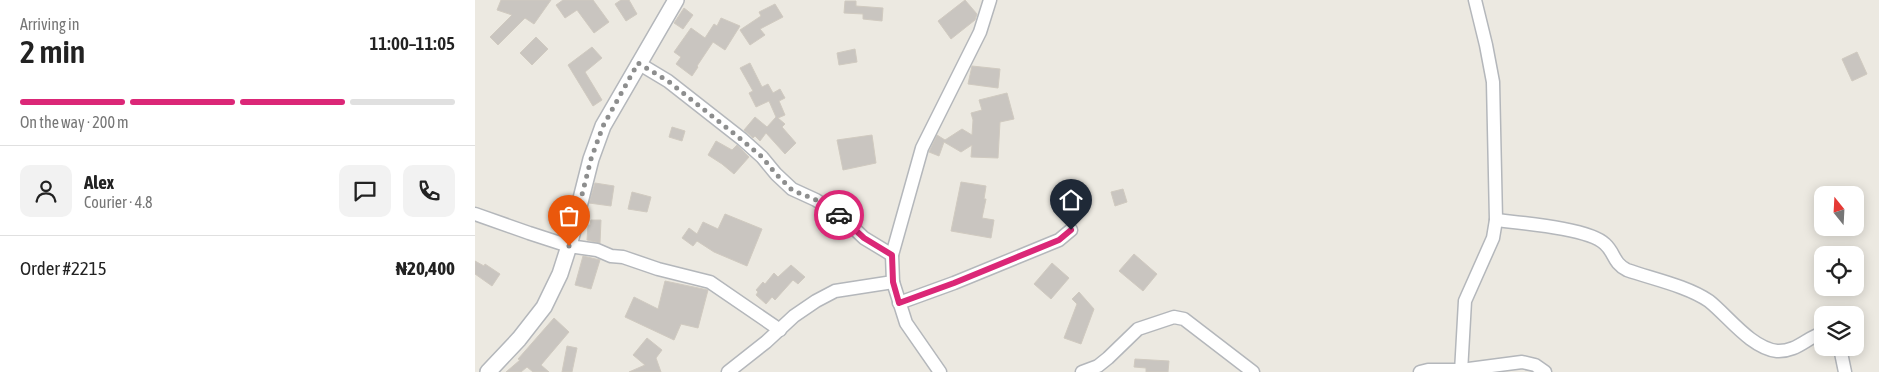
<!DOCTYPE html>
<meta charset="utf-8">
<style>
body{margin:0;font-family:"Asap Condensed",sans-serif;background:#f2f2f2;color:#222;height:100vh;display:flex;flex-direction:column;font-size:19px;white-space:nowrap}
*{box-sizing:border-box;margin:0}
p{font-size:16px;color:#767676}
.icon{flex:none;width:28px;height:28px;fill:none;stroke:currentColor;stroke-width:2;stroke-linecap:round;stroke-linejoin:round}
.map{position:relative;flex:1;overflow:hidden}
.side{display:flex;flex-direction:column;background:#fff;width:475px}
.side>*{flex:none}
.needle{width:32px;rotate:342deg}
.buttons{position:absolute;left:1339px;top:186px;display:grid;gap:10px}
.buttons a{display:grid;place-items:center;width:50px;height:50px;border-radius:10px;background:#fff;box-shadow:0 2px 12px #0003;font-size:25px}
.pin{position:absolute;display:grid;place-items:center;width:42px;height:42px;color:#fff;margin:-51px -21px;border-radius:50% 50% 50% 0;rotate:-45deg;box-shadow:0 0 5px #0007}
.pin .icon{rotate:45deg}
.courier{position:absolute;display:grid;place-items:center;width:50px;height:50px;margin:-25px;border:4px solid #db2777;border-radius:50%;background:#fff;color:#222;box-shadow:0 1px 6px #0007}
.overview em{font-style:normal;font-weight:600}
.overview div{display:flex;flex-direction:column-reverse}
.overview{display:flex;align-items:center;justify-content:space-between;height:85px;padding:0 20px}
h1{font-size:32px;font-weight:600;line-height:38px}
.bar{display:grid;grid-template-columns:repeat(4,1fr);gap:8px 5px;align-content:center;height:60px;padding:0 20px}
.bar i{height:6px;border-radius:4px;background:#e0e0e0}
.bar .active{background:#db2777}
.bar p{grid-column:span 4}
.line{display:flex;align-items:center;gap:12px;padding:0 20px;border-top:1px solid #e0e0e0}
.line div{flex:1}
.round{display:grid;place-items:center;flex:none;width:52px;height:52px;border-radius:10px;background:#f2f2f2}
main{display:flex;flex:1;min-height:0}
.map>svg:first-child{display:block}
.building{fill:#c9c5c0;stroke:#d0cac0}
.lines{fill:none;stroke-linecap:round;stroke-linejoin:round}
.minor-casing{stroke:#b4b7bb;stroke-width:15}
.tertiary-casing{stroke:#b4b7bb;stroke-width:18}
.minor{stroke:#fff;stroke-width:12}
.tertiary{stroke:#fff;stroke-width:15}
.done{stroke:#8d8e8e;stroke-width:5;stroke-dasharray:0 9}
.route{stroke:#db2777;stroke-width:6}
</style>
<main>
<section class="side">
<div class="overview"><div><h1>2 min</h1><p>Arriving in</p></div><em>11:00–11:05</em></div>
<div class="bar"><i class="active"></i><i class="active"></i><i class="active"></i><i></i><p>On the way · 200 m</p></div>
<div class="line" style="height:90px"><a class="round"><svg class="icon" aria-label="person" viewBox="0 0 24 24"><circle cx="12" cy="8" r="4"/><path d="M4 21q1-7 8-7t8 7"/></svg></a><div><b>Alex</b><p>Courier · 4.8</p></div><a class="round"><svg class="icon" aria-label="chat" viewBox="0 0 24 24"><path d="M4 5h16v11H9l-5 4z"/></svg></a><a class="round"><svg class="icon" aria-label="phone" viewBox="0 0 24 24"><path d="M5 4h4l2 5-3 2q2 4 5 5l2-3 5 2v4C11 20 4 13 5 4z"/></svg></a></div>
<div class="line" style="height:65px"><div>Order #2215</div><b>₦20,400</b></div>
</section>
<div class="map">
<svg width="1404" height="372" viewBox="0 0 1404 372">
<rect width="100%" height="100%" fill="#ece9e1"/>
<g class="building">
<path d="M26 0H76L59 24 50 18 23 45 15 37 37 15 22 10Z"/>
<path d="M88 0H118L134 22 119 33 102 10 90 18 81 5Z"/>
<path d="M146 0H154L162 14 151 21 140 4Z"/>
<path d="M490 0 502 14 500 20 476 39 463 21Z"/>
<path d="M370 1H381V6L408 8 407 21 388 19V14L369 13Z"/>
<path d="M300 4 308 17 285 29 290 35 275 45 265 30 286 16 284 12Z"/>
<path d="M209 8 218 15 208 29 199 23Z"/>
<path d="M246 18 265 26 250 50 238 42 222 66 223 67 217 76 201 64 206 57 199 52 216 28 230 38 239 24 242 26Z"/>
<path d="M61 37 73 49 57 65 45 53Z"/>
<path d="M117 47 127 58 110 72 127 100 118 106 93 65Z"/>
<path d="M380 49 382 62 364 65 362 53Z"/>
<path d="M1382 52 1392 74 1377 81 1367 59Z"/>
<path d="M275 63 287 87 293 84 298 93 305 89 310 98 304 101 310 115 303 118 310 124 307 127 321 143 310 154 291 133 285 141 280 136 278 138 269 130 280 117 292 127 301 117 294 101 281 107 274 93 278 91 265 68Z"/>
<path d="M497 66 525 69 523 88 493 84Z"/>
<path d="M532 93 539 119 525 122 523 158 496 157 497 145 486 152 469 142 464 156 454 152 462 135 470 140 487 129 497 135 498 120 496 113 507 110 504 100Z"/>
<path d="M197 127 210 131 207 141 194 137Z"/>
<path d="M397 135 401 163 368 170 362 140Z"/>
<path d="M241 141 257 150 262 145 274 157 259 174 247 164 233 155Z"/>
<path d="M486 182 511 186 509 199H511L507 218 519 220 516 238 476 231Z"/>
<path d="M120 183 139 186 136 206 114 203Z"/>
<path d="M648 189 652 202 640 206 636 192Z"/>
<path d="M157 192 176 197 172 212 153 209Z"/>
<path d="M250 214 287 229 272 266 239 252 222 241 218 246 207 238 214 228 222 234 228 222 243 229Z"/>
<path d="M116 220H126L125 243 112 240 113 225H115Z"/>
<path d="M659 254 682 274 668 291 644 271Z"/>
<path d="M108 256 125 260 116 289 100 285Z"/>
<path d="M0 261 9 266 10 264 25 274 17 286 0 274Z"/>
<path d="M577 263 594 278 576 299 559 284Z"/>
<path d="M316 265 330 277 323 284 318 280 300 300 297 297 291 304 281 295 283 292 281 290 288 282 290 284 299 273 303 277Z"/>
<path d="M190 281 233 290 223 328 206 324 199 340 150 317 159 297 183 309Z"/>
<path d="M604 292 619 309 606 344 589 338 602 304 597 299Z"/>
<path d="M79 318 94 332 66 365 74 372H58L52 367 46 372H31L45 360 43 359Z"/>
<path d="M172 338 187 350 181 358 186 372H154L170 365 158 355Z"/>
<path d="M92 346 102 348 97 372H87Z"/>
<path d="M660 359 694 361 693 372H671V368L659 367Z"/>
</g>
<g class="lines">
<defs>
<g id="minor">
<path d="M163 63 193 81 267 139 287 157 301 174 317 189 341 200 368 218 389 238 417 255"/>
<path d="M0 214 54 233 94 246 122 250 136 256 148 257 183 269 235 282 305 330"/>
<path d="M1021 220C1045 223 1114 228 1130 244 1140 253 1138 263 1152 270 1178 279 1212 286 1234 301 1253 316 1276 348 1302 351 1322 352 1332 337 1348 333"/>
<path d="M424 303 479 283 584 240 596 230"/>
<path d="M1365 348 1370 372"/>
<path d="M253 372 291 342 319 316 341 301 360 291 418 282"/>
<path d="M465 372 431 323 418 282 417 255 447 148 505 32 515 0"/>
<path d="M607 372 623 366 633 358 663 329 699 317 709 319 778 372"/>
<path d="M945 372 953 370H986L1047 362 1060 365 1070 372"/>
<path d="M986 372 990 301 1018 238 1021 220 1018 82 1011 45 1000 0"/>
</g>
<path id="tertiary" d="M13 372 44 339 69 307 85 274 94 246 116 159 128 126 201 0"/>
</defs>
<use href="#minor" class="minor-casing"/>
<use href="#tertiary" class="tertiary-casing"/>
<use href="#minor" class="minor"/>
<use href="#tertiary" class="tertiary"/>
</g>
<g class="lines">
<path class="done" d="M94 246 116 159 128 126 163 63 193 81 267 140 287 157 301 174 317 190 341 200 364 215"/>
<path class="route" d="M364 215 389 238 417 255 418 282 424 303 479 283 584 240 596 230"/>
</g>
</svg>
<div class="buttons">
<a><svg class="needle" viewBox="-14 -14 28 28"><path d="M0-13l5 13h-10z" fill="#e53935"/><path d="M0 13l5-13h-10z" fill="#767676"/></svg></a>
<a><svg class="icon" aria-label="locate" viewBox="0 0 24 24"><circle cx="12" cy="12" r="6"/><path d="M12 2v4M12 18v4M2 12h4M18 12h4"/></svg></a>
<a><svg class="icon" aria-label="layers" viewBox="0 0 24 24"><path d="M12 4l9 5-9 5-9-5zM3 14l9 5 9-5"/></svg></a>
</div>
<div class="pin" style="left:94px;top:246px;background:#ea580c"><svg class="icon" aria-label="bag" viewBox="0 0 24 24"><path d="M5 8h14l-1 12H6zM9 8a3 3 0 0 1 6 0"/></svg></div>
<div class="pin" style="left:596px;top:230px;background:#1f2937"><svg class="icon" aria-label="home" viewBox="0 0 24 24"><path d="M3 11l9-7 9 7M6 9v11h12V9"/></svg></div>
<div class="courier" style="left:364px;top:215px"><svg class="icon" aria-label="car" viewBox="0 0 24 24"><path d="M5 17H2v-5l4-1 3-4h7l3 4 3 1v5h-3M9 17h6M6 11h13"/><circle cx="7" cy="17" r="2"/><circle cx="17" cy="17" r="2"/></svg></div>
</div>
</main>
